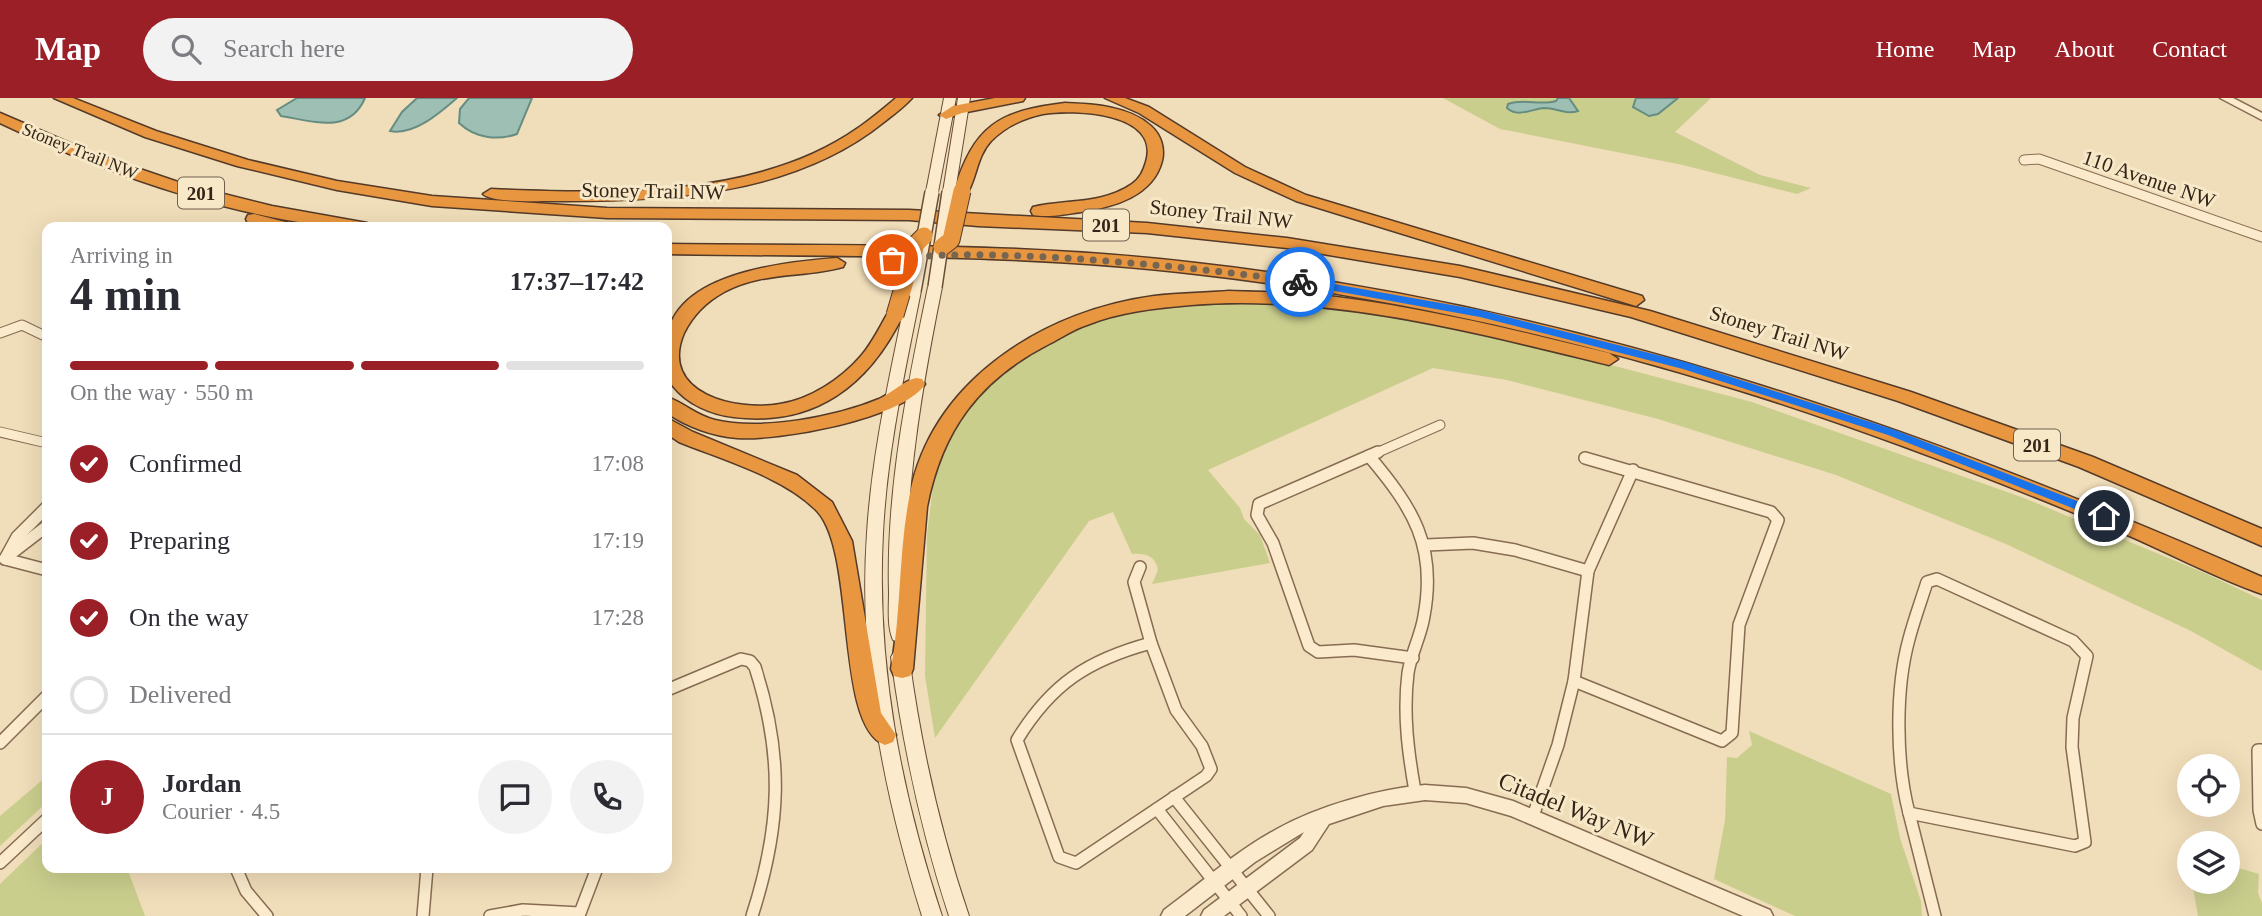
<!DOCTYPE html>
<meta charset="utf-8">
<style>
body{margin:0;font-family:"Times New Roman",serif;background:#f2f2f3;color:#2b2b33;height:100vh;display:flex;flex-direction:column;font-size:26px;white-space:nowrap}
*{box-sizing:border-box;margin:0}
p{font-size:23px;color:#7c7c81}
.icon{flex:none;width:38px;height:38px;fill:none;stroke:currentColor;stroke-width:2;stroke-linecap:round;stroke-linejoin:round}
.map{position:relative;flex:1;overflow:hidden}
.drawer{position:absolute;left:42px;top:124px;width:630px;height:651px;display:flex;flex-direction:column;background:#fff;border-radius:14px;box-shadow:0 7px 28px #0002}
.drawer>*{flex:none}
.fabs{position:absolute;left:2177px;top:656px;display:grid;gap:14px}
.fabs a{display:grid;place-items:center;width:63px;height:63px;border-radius:50%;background:#fff;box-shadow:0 7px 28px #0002;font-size:35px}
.pin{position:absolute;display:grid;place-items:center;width:60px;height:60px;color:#fff;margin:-30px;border:4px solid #fff;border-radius:50%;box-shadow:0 2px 7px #0007}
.courier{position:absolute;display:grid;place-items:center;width:70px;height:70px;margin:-35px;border:5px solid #1a73e8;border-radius:50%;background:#fff;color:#222;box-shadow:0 2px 9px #0007}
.head em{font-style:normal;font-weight:800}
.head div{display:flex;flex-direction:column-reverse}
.head{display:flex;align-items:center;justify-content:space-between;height:119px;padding:0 28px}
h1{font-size:46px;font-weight:800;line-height:52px}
.bar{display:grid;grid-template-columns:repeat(4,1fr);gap:10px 7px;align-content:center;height:84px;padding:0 28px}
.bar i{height:9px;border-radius:5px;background:#e1e1e2}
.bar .active{background:#9a1f26}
.bar p{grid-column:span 4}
.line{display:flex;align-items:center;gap:18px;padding:0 28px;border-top:2px solid #e1e1e2}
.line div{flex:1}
.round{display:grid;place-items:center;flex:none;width:74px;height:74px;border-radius:37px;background:#f2f2f3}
ol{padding:0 28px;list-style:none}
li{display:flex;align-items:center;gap:21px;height:77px}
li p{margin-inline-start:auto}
li .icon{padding:7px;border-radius:50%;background:#9a1f26;color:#fff;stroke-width:4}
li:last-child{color:#7c7c81}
li i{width:38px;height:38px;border:4px solid #e1e1e2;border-radius:50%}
header{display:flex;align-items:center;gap:42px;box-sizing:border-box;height:98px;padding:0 35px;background:#9a1f26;color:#fff}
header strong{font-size:33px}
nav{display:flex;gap:38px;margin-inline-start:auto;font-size:24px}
.search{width:490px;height:63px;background:#f2f2f3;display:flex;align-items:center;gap:18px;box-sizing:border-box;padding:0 24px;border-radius:38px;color:#7c7c81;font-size:26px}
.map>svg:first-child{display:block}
.green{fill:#cace8d}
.water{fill:#9ec0b4;stroke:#668d81;stroke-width:2}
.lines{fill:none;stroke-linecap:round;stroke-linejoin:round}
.minor-far1-casing{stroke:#876c53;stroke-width:11}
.minor-casing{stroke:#876c53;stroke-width:14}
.tertiary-casing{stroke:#876c53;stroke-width:3}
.secondary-casing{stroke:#694d36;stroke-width:2}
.motorway-casing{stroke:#543a28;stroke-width:3}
.minor-far1{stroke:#fbebcc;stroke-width:9}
.minor{stroke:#fbebcc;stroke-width:11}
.tertiary{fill:#fbebcc;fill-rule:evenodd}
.secondary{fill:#fbebcc;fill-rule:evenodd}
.motorway{fill:#e89640;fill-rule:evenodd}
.secondary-bridge-casing{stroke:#694d36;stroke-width:16;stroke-linecap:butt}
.motorway-bridge-casing{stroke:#543a28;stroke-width:19;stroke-linecap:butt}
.secondary-bridge{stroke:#fbebcc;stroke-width:13}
.motorway-bridge{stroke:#e89640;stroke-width:17}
.route{fill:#1a73e8}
.done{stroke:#766551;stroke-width:7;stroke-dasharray:0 12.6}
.labels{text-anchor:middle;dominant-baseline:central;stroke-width:6;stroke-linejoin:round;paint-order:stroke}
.far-street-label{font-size:18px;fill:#352519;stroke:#f7e8c8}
.shield{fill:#f7e8c8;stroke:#6f604e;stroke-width:2}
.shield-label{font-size:19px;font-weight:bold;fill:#352519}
.street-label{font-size:21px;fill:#352519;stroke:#f7e8c8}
.near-street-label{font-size:24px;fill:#352519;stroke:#f7e8c8}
</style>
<header>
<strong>Map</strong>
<div class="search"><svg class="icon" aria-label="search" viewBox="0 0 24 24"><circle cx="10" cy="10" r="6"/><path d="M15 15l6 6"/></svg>Search here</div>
<nav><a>Home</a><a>Map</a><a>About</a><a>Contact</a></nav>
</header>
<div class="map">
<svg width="2262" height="818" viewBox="0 0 2262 818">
<rect width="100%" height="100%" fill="#f0ddb9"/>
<g class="green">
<path d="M1443 0H1711L1675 34 1760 77 1811 90 1797 96 1683 67 1500 31Z"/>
<path d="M1215 200 1325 206 1403 220 1523 244 1752 304 2024 400 2207 476 2262 502V573L2191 533 2006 446 1836 377 1658 321 1507 282 1433 270 1208 372 1240 410 1244 421 1260 437 1270 465 1152 486 1158 472C1156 458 1145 455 1132 456L1113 414 1089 423 935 640 925 578 927 436 934 381 929 378 944 337 995 274 1096 218Z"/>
<path d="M1749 633 1891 696 1900 740 1921 803 1922 818H1795L1714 781 1725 722 1727 659 1737 660 1752 647Z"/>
<path d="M47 678V704L0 748V718Z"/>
<path d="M47 741V770H127L145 818H0V786Z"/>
<path d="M2228 767 2259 776 2258 795 2262 805V818H2198L2192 784H2228Z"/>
</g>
<g class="water">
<path d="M297 0H365C349 37 313 23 281 18L277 12Z"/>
<path d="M417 0H457C441 14 414 38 390 33L402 14Z"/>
<path d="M469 0H532L517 36C497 43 475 40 459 25L460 11Z"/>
<path d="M1558 0H1569L1578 13C1566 17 1557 10 1544 10 1531 11 1518 20 1507 10L1508 6C1525 0 1539 8 1556 3Z"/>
<path d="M1636 0H1678L1658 16 1649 18 1633 9Z"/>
</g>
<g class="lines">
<defs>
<g id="minor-far1">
<path d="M2024 62 2039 61 2262 139"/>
<path d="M0 235 22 227 47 239"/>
<path d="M0 334 47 345"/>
<path d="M1374 356 1440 327"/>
</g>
<g id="minor">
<path d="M1378 354 1259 406 1257 417 1273 445 1309 548 1318 554 1354 552 1413 560"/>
<path d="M1369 358C1413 410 1437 448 1424 518 1421 538 1411 555 1408 575 1403 615 1408 654 1415 693"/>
<path d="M1426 447 1473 445 1515 452 1588 473"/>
<path d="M8 458 47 428"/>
<path d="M5 461 17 439 47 409"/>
<path d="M5 461 47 472"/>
<path d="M1140 469 1134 484 1151 545"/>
<path d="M1937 481 2073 543 2087 558 2073 620 2072 649 2085 744 2075 748 1909 715C1896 665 1895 592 1909 541 1914 522 1921 503 1927 484Z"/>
<path d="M1151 545 1176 612 1202 648 1211 671 1206 678 1076 765 1059 759 1017 642C1051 586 1088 562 1151 545Z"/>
<path d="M1574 583 1722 643 1732 635 1739 527 1778 422 1771 414 1585 360"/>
<path d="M667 592 741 561 750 563 755 569C784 659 781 728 752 818"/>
<path d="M0 645 47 598"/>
<path d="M2262 652H2258L2259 712 2262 726"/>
<path d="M1174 699 1269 818"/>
<path d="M1157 711 1241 818"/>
<path d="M1909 715 1935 818"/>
<path d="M1533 718 1558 647 1574 583 1588 473 1633 372"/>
<path d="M0 765 47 721"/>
<path d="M236 770 246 793 267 818"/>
<path d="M423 818 427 770"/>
<path d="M490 818 523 812 580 815 597 770"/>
</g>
<g id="tertiary">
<path d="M2220 0H2233L2262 15V22Z"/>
<path d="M1425 687 1466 690 1513 703 1770 812 1773 818H1743L1511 718 1466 705 1425 702 1383 708 1329 726 1312 752 1224 818H1201L1204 812 1300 740 1304 734 1255 764 1185 818H1161L1164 812C1201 785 1236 753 1277 731 1318 708 1378 691 1425 687Z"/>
</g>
<g id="secondary">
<path d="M944 0H956L938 94 932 98 926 94Z"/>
<path d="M958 0H970L955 94 949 98 943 94Z"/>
<path d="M935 184 942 189C918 308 901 415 908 537L905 542 899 544 893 542C887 529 889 509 889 495 886 391 907 290 928 189Z"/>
<path d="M914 188 921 193C905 273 887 354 883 435 876 567 901 694 942 818H922C883 693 858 566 867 435 872 353 891 273 907 193Z"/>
<path d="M900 552 906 554 909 559C921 648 940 733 969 818H949C921 733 903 648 891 559L894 554Z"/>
</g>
<g id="motorway">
<path d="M54 0H73L156 33 248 62 337 83 432 98 607 110 909 112 1147 125 1287 140 1460 168 1650 213 1911 294 2093 359 2262 431V448L2079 369 1898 303 1631 219 1460 179 1287 150 1147 135 978 128 909 122 607 120 432 108 337 92 237 68 145 39Z"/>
<path d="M896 0H912C904 9 893 17 884 24 792 98 664 104 551 103 537 103 492 105 483 96L491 91C609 96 757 101 858 30 871 21 884 10 896 0Z"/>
<path d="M995 0H1025L1023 3 962 15 946 21 939 17 953 8Z"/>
<path d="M1105 0H1125L1149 9 1245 69 1306 97 1642 198 1644 202 1636 208 1296 103 1235 75 1139 15Z"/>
<path d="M1065 5C1093 6 1129 8 1151 28 1161 37 1165 50 1162 63 1153 98 1114 109 1081 114 1067 116 1048 120 1033 117L1031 113 1033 109C1067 101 1101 107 1132 86 1140 80 1143 74 1146 64 1161 14 1074 11 1043 16 1024 20 1005 29 991 43 977 58 977 79 967 96H957L954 93C974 28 998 13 1065 5Z"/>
<path d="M0 15 93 55 184 86 272 108 367 125 375 130C255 130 107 76 0 25Z"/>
<path d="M254 116 293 126 295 130H266L248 125 246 121 248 117Z"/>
<path d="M667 146C843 148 1021 144 1196 165 1570 207 1919 328 2262 479V496C2213 479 2166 453 2118 433 1993 381 1867 332 1738 292 1562 237 1380 197 1196 176 1021 155 843 159 667 156Z"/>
<path d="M837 160 845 165 843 169C803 180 763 173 724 194 706 204 693 217 684 235 658 296 737 314 780 306 811 301 841 281 861 258 873 244 880 228 889 213H901L903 217C869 287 815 329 734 319 712 317 687 306 673 288 664 276 667 262 667 247 667 175 785 164 837 160Z"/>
<path d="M1229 193C1255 194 1282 194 1309 196 1411 206 1510 231 1609 255L1618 261 1609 267C1473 234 1332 196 1191 207 1156 210 1119 214 1087 227 1074 231 1061 240 1049 246 979 282 942 332 927 409L913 571 910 578 902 580 894 578 891 571C902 510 898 446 912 386 939 277 1049 212 1154 198 1179 195 1204 195 1229 193Z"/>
<path d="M916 280 922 281 925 286C904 321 777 343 737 340 713 338 687 329 667 315V299C684 305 697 318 715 322 761 333 836 319 879 301 892 295 903 283 916 280Z"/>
<path d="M667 320 693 334 797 377 832 404 852 443 881 615 896 637 893 644 885 647C834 628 857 456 817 413 784 379 723 362 679 344L667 336Z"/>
</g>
</defs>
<use href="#minor-far1" class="minor-far1-casing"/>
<use href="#minor" class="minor-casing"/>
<use href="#tertiary" class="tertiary-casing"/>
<use href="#secondary" class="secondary-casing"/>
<use href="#motorway" class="motorway-casing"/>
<use href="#minor-far1" class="minor-far1"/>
<use href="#minor" class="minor"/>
<use href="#tertiary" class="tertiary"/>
<use href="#secondary" class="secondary"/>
<use href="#motorway" class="motorway"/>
<defs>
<g id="secondary-bridge">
<path d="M935 189 949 94"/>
<path d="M914 193 932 94"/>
</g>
<g id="motorway-bridge">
<path d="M942 149 951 142 962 93"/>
<path d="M895 217 916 146 924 138"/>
</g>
</defs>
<use href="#secondary-bridge" class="secondary-bridge-casing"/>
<use href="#motorway-bridge" class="motorway-bridge-casing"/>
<use href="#secondary-bridge" class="secondary-bridge"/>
<use href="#motorway-bridge" class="motorway-bridge"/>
</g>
<path class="route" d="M1300 180 1480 212 1685 264 1895 332 2108 415 2110 418 2104 423 2100 421 1888 337 1683 271 1480 219 1296 186V181Z"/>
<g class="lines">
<path class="done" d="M892 162C944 154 995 157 1048 159 1132 164 1216 172 1300 184"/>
</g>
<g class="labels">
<g class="far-street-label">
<text transform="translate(80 53) rotate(22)">Stoney Trail NW</text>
</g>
<g class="shield">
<rect x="178" y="79.5" width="46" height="31" rx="5"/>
<rect x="1083" y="111.5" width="46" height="31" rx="5"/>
<rect x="2014" y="331.5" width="46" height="31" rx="5"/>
</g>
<g class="shield-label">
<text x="201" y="95">201</text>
<text x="1106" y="127">201</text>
<text x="2037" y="347">201</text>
</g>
<g class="street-label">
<text transform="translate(2149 81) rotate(19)">110 Avenue NW</text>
<text transform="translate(653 93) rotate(1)">Stoney Trail NW</text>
<text transform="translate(1221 116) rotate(6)">Stoney Trail NW</text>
<text transform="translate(1779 235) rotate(17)">Stoney Trail NW</text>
</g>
<g class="near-street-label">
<text transform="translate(1576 712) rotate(22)">Citadel Way NW</text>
</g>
</g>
</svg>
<div class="fabs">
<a><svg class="icon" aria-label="locate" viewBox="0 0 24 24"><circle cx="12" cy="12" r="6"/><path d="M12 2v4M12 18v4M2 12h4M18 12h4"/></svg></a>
<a><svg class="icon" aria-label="layers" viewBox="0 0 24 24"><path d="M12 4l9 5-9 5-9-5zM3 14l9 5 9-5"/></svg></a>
</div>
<div class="pin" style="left:892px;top:162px;background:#ea580c"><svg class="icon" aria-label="bag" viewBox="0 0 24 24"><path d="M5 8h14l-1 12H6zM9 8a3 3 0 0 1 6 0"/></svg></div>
<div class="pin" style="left:2104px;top:418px;background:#1f2937"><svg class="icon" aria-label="home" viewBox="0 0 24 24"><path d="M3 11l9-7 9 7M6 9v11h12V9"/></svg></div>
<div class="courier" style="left:1300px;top:184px"><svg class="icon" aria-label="bike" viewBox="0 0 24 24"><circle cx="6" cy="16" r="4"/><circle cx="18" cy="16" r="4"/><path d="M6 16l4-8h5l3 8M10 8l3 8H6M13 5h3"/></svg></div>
<section class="drawer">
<div class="head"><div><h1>4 min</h1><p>Arriving in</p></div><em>17:37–17:42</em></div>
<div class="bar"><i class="active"></i><i class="active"></i><i class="active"></i><i></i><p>On the way · 550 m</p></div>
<ol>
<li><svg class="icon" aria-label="check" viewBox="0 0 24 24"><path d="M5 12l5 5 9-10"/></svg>Confirmed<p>17:08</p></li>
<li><svg class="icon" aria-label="check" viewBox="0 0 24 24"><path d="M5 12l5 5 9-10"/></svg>Preparing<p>17:19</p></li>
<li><svg class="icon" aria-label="check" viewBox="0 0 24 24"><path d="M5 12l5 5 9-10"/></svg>On the way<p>17:28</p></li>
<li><i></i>Delivered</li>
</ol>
<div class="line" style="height:126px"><b class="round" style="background:#9a1f26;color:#fff">J</b><div><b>Jordan</b><p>Courier · 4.5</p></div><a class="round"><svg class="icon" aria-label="chat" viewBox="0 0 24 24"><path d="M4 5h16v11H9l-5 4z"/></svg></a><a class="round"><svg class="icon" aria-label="phone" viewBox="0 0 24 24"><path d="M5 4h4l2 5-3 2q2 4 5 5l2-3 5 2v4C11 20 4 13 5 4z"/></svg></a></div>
</section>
</div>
